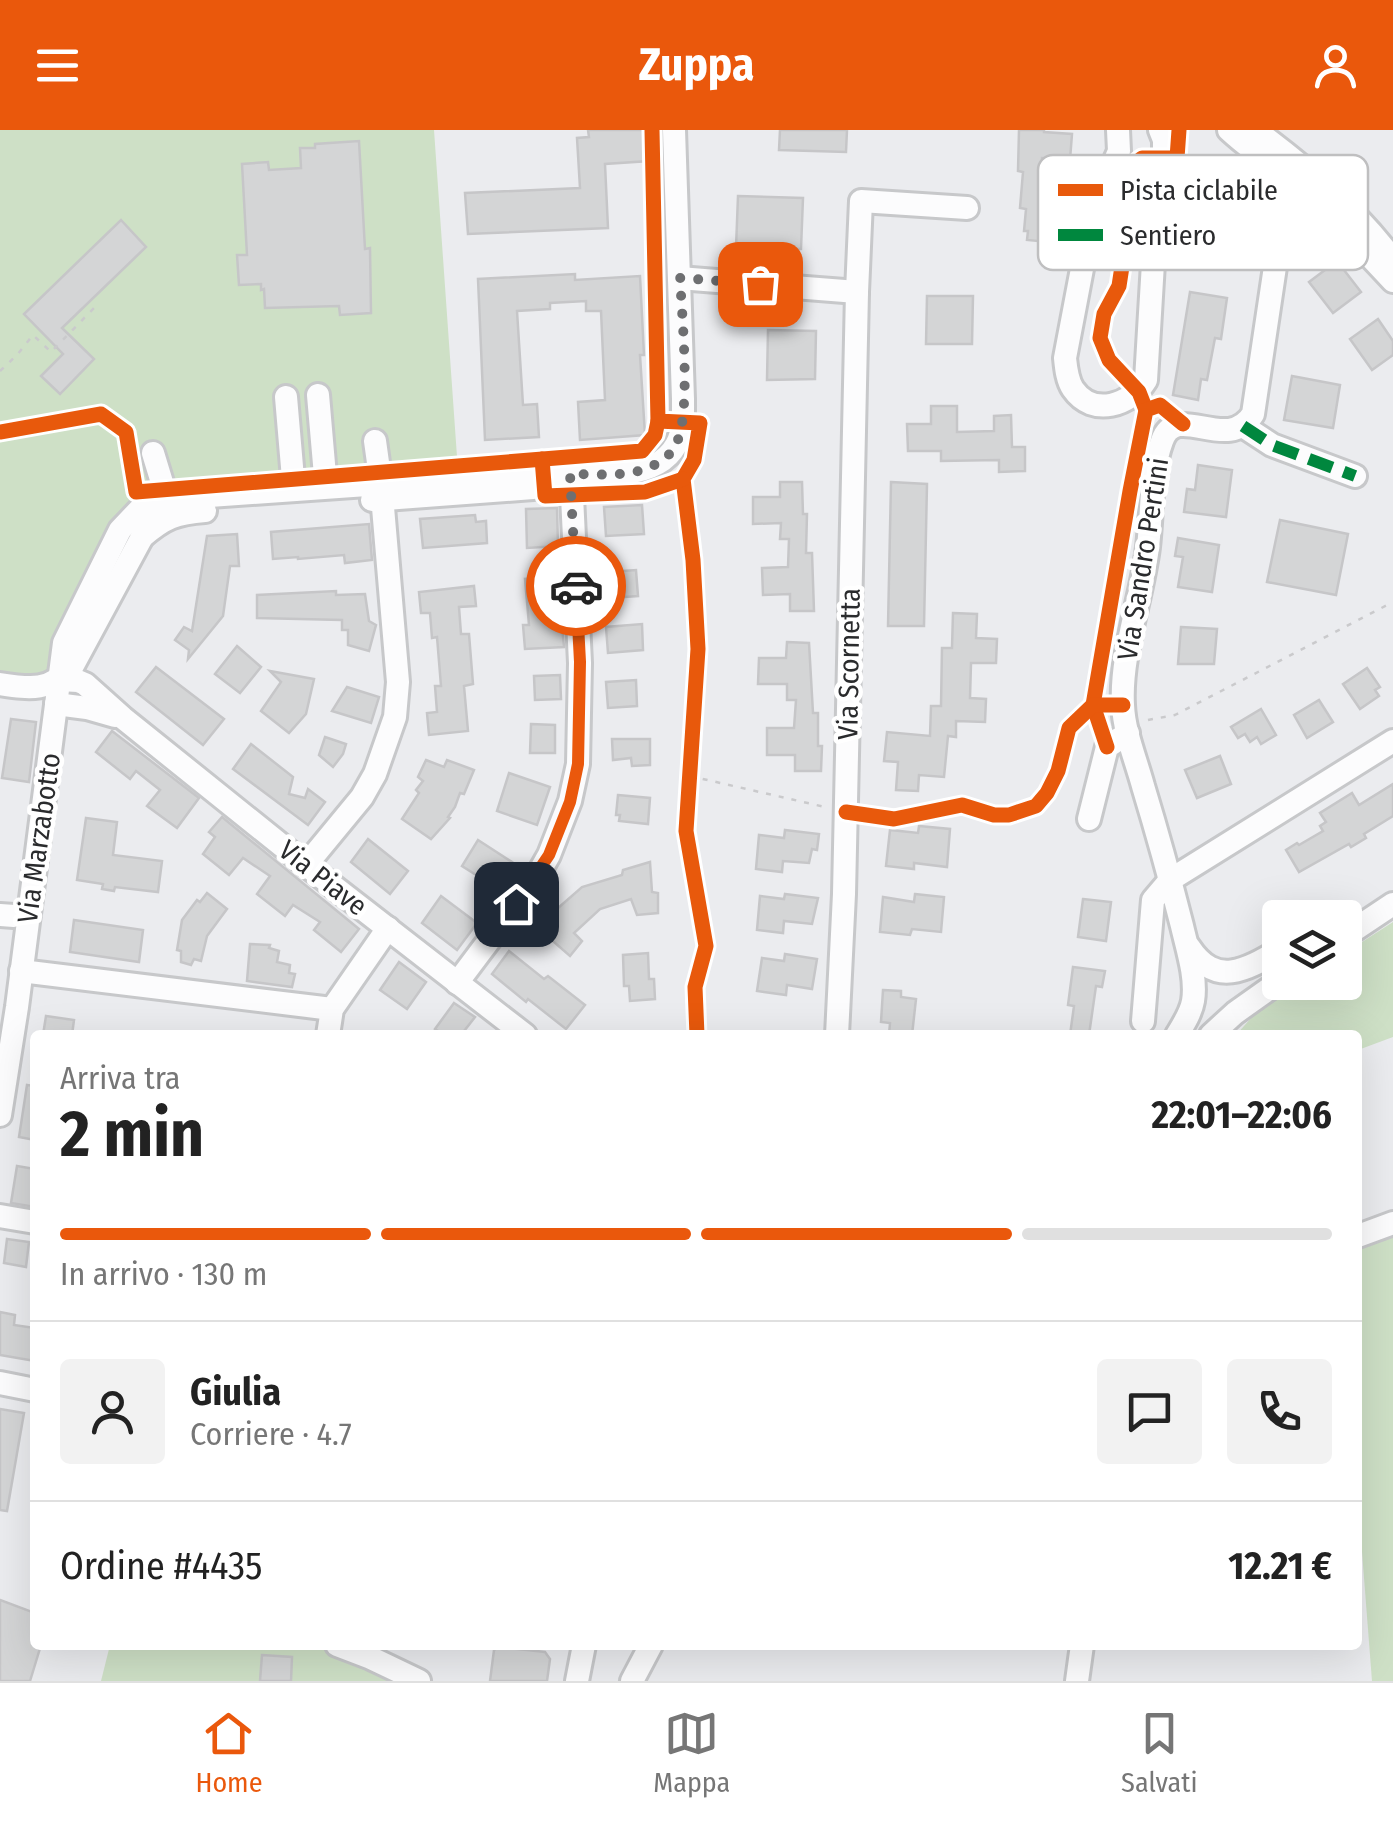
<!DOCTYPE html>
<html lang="it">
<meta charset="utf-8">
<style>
body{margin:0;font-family:"Fira Sans Condensed",sans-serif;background:#f2f2f2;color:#222;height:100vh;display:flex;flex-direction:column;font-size:38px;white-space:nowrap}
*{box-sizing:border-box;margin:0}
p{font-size:32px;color:#767676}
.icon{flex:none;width:55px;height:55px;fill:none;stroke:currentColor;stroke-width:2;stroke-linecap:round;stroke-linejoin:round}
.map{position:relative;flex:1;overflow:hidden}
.details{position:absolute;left:30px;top:900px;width:1332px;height:620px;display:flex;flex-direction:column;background:#fff;border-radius:10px;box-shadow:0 10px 40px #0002}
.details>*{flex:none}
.buttons{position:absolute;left:1262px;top:770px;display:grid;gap:20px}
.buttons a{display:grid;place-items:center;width:100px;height:100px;border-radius:10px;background:#fff;box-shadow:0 10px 40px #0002;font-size:50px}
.pin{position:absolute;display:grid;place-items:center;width:85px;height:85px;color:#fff;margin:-42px;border-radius:20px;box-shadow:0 5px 15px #0006}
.courier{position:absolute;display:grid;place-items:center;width:100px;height:100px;margin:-50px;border:8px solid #ea580c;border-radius:50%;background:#fff;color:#222;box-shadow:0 2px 12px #0007}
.summary em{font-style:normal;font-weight:700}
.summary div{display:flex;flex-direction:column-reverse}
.summary{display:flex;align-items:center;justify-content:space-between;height:170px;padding:0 30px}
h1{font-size:65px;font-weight:700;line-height:75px}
.bar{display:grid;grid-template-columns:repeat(4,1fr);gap:15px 10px;align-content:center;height:120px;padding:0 30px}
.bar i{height:12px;border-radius:8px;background:#e0e0e0}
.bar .selected{background:#ea580c}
.bar p{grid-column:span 4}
.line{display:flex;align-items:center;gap:25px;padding:0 30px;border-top:2px solid #e0e0e0}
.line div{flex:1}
.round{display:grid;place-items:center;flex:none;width:105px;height:105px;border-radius:10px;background:#f2f2f2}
header{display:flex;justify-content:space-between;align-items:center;height:130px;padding:0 30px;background:#ea580c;color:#fff;font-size:45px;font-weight:700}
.dock{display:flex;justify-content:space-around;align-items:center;height:140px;border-top:2px solid #e0e0e0;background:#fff;font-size:28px;color:#767676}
.dock a{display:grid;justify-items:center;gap:5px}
.dock .selected{color:#ea580c}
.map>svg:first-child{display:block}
.green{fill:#cee0c6}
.building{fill:#d4d5d6;stroke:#c6c6c8;stroke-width:2.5}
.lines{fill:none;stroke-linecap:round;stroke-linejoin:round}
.minor-casing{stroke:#c7c8ca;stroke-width:28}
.path{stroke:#cacacc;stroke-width:2.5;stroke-dasharray:5 8;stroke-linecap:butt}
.minor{stroke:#fcfcfd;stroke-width:22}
.quiet{stroke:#00873e;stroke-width:12;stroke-dasharray:25 12;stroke-linecap:butt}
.cycleway-casing{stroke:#fff;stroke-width:21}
.cycleway{stroke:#e8590c;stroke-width:15}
.done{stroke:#6e6f71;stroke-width:10;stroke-dasharray:0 18}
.route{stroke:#ea580c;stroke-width:12}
.labels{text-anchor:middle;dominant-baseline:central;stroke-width:9;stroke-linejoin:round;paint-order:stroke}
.street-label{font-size:28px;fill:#2a2b2d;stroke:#fff}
.key{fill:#fff;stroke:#bfbfc0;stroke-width:2.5}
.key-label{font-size:28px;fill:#2a2b2d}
</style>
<header><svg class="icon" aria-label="menu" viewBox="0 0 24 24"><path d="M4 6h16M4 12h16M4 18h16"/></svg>Zuppa<svg class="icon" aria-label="person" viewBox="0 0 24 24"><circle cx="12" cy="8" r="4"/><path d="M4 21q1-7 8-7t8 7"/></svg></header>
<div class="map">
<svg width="1393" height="1551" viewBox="0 0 1393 1551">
<rect width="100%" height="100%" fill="#ebecef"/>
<g class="green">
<path d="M0 0H434L459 355 217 373 166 383 115 458 82 543 0 554Z"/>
<path d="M1393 792V907L1358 920V905H1236L1260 878 1299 853 1345 852V823Z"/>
<path d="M1393 1105V1551H1372L1358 1370V1119Z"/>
<path d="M110 1515H320L405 1551H101Z"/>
</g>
<g class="building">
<path d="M588 0H647L649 31 605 34 608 98 468 104 465 63 580 58 577 8 589 7Z"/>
<path d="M780 0H847L846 22 779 20Z"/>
<path d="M1019 0H1044V2L1072 4 1070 30 1042 28 1041 54 1047 55 1045 71 1074 73 1072 98 1050 96 1048 112 1027 110 1028 101H1024L1026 79 1020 78 1023 42 1018 41Z"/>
<path d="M359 11 365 119 370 118 371 183 340 185 339 176 265 178 264 159 261 160V154L239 155 237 125H247L242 34 268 32 269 40 301 38 300 18H315V14Z"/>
<path d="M738 66 803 68 801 119 736 118Z"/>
<path d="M121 90 146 117 62 198 94 229 60 264 41 246 63 224 24 184Z"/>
<path d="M1337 131 1361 162 1333 183 1309 152Z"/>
<path d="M575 144V150L640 146 644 225H640L645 305 580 310 578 272 605 270 601 181H586V171L550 173V179L517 181 523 275 537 274 539 307 485 310 478 149Z"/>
<path d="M1190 162 1227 168 1221 209 1215 208 1207 250 1201 249 1198 270 1173 265Z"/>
<path d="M927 166H973L972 214H926Z"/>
<path d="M1378 189 1393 211V225L1372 240 1350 209Z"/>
<path d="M768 200 816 201 815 249 767 250Z"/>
<path d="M1292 246 1340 255 1333 298 1284 290Z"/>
<path d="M931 276H957V302L994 301V286L1011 285 1012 317H1025V341L999 342V330L941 331V321H908L907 294H931Z"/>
<path d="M1198 335 1232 340 1226 387 1184 382 1187 359 1195 360Z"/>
<path d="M780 352H802L803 384H807L806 423H812L814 481H790V464L763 465 762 438 788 437 789 409H780L781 393 753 394V367H780Z"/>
<path d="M891 352 927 354 924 496H888Z"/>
<path d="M642 375 644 404 606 406 604 377Z"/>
<path d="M557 378 558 416 527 418 526 379Z"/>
<path d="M475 385 476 392 486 391 487 413 423 418 420 389Z"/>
<path d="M1280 390 1348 404 1336 465 1267 452Z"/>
<path d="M369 394 372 430 345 433 344 425 298 429V427L273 429 271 402Z"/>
<path d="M237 404 239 436H230L223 486 188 529 189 520 175 510 184 497 192 501 207 406Z"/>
<path d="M1178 408 1219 415 1212 462 1178 457 1183 427 1175 426Z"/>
<path d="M636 440 638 466 610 468 608 442Z"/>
<path d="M557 446 564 517 525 519 523 495H529L525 449Z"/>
<path d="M474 456 476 476 459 477 461 504H469L473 554 464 556 468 601 429 605 427 583 437 582 435 556H441L437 507 432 508 430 483H421L419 462Z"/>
<path d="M336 461V465L365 464 369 491 376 495 369 521 348 515V500H342V490L257 488V465Z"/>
<path d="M953 483 977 484 976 508 997 509 996 533H971L970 568 986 569 985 592 956 591V607L948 606 944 647 919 645 918 661 896 660 898 632 884 631 887 602 930 606 931 576H941L942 518H952Z"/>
<path d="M642 494 643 520 608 523 606 497Z"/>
<path d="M1181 497 1217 499 1214 534H1178Z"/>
<path d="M787 512 809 513 813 583H818V616H822L821 641H795V625H767V598H794L796 570H787V554H758L759 528H786Z"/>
<path d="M237 516 261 537 240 563 215 544Z"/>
<path d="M156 537 224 589 203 615 136 562Z"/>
<path d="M1367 538 1380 557 1375 560 1379 566 1360 579 1343 554Z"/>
<path d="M270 541 314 549 306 584 289 603 261 581 281 552Z"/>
<path d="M560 545 561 569 535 570 534 546Z"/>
<path d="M636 550 637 576 608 578 606 552Z"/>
<path d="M347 557 379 567 371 593 332 581Z"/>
<path d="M1319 570 1333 592 1307 608 1294 585Z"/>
<path d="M1261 579 1276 605 1261 614 1257 607 1250 612 1245 604 1238 608 1231 597Z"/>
<path d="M11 589 36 592 29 652 2 648Z"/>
<path d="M531 594 555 595V623H530Z"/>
<path d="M112 601 199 668 177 698 147 676 160 660 136 641 130 649 96 622Z"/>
<path d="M325 607 346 614 343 624 333 637 319 625Z"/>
<path d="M612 609H650V635L632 636 631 628 613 630Z"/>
<path d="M251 614 293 647 289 664 305 668 308 659 325 672 308 695 233 639Z"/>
<path d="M1220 626 1231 654 1197 668 1185 640Z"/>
<path d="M426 630 444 637 447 630 474 640 464 664 460 663 455 677 448 687 450 688 431 709 402 689 419 663 416 660 423 651 418 647Z"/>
<path d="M509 643 550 657 537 695 497 681Z"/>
<path d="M1393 654V686L1364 704 1366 708 1351 717 1349 714 1299 742 1286 720 1297 713 1299 715 1323 701 1320 696 1326 692 1320 683 1352 663 1359 675Z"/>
<path d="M618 665 650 668 648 694 619 691 620 685H616Z"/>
<path d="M222 687 359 799 341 822 314 800 320 792 293 775 285 786 257 764 270 746 243 728 229 745 203 724 215 707 209 702Z"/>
<path d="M86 688 117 692 113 725 162 731 158 762 115 757 114 761 102 759 103 754 77 750Z"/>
<path d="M919 696 950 699 947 737 914 733V739L886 736 890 700 918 703Z"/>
<path d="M785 700 819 704 817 720 812 719 809 733 783 731 782 742 756 739 759 705 784 708Z"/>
<path d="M368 709 408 741 390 764 351 732Z"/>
<path d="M478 710 512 732 498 754 483 745 481 748 462 736Z"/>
<path d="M650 732 652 762 658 763V783L637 785 631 769 600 779 574 803 582 811 570 826 547 806 534 790 552 774 557 779 582 757 622 745 623 740Z"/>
<path d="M207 763 227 779 207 806 201 831 194 829 191 835 181 832V821L177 820 182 790 197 770 200 772Z"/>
<path d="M785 764 818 768 812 794 784 791 783 803 757 800 760 766 784 769Z"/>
<path d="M915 764 944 767 941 802 912 799 910 805 880 802 883 767 914 772Z"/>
<path d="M441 766 477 793 457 820 422 793Z"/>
<path d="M1083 769 1111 772 1106 811 1078 807Z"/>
<path d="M74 790 143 800 139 832 70 822Z"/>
<path d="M250 814 270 815 269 818 279 821 277 832 290 835 289 843 295 844 292 857 247 851Z"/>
<path d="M509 821 544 849 548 846 585 875 566 899 528 869 526 872 492 844Z"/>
<path d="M648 823 649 849H654L655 869 630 871 629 856H624L623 825Z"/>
<path d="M785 824 817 829 812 859 787 855 786 865 757 861 762 828 784 831Z"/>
<path d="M399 832 426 852 407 879 380 860Z"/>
<path d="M1073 837 1105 841 1102 857 1096 856 1089 905H1070L1074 876 1068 875Z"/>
<path d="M883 860 901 861V867L916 869 912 905H889L890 893 881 892Z"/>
<path d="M454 873 475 887 461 905H444L435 899Z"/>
<path d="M46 886 74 890 72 905H43Z"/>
<path d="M27 955 35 956V1010L19 1007Z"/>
<path d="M17 1036 35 1039V1077L11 1073Z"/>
<path d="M7 1109 29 1112 26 1137 4 1133Z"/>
<path d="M0 1182 15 1185 14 1195 35 1198V1231L0 1225Z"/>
<path d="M0 1279 24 1283 7 1381 0 1380Z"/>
<path d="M0 1470 35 1483V1515H41L30 1551H0Z"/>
<path d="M499 1517 545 1522 550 1529 547 1551H490L494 1520Z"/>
<path d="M262 1525 292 1527 291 1551H260Z"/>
</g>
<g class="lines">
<defs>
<g id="minor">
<path d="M1118 0 1119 21 1093 81 1065 228C1066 238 1067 250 1073 259 1093 288 1131 275 1146 250L1153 133 1164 28V10L1160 0"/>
<path d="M1229 0C1270 38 1280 25 1286 89"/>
<path d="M1255 0C1306 38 1355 79 1393 130"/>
<path d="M1292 102C1311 94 1331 93 1349 104L1393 151"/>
<path d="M679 148 857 162 844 764 837 905"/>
<path d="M857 162 861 71 967 78"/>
<path d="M318 265 326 357"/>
<path d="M286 267 294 360"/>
<path d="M1243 296 1272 315 1355 346"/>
<path d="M153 323 167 369"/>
<path d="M372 370 533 358 567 346"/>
<path d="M142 407C164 388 176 383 205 381"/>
<path d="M60 550 78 551 85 554 123 588 306 735 525 905"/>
<path d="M0 554C32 559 49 561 72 537L149 394"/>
<path d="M56 574 87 578 115 586"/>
<path d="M1089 689 1107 617 1128 603"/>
<path d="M306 735 362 667 375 644 395 587 398 552 381 354 375 311"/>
<path d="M0 785 14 786"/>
<path d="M1345 806 1393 774"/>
<path d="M1189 817C1216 858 1246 840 1280 820"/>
<path d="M21 841 332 879"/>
<path d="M457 853 536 748 549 725 570 671 578 634 580 533 571 345"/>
<path d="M1143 891 1153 770 1170 750 1393 611"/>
<path d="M328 905 332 879 388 798"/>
<path d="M1177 905C1183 895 1191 883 1193 871 1197 848 1187 818 1182 796 1170 749 1157 702 1143 656 1136 630 1124 602 1123 575 1120 525 1142 467 1148 417 1152 383 1150 343 1162 311 1176 270 1227 325 1253 284L1279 110C1285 84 1296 62 1323 55 1325 76 1309 83 1297 97 1288 106 1283 115 1277 126"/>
<path d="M1211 905 1235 883 1280 851"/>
<path d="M0 985 17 877 64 513 120 400 139 380 167 369 381 354 530 339C570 341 652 359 676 315 684 302 683 283 683 269L674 0"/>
<path d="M0 1086 35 1092"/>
<path d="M1358 1106 1393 1093"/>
<path d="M0 1253 35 1260"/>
<path d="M337 1515 371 1528 419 1551"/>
<path d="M577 1551 584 1515"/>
<path d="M632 1551 651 1515"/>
<path d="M1077 1551 1082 1515"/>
</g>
</defs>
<use href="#minor" class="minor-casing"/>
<g class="path">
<path d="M0 241 17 225 33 205 51 222 95 177"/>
<path d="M1148 590 1175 585 1393 472"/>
<path d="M690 646 825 677"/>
</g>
<use href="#minor" class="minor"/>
<path class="quiet" d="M1243 296 1272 315 1355 346"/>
<defs>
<g id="cycleway">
<path d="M652 0 658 291 700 293 694 330 683 349 693 430 698 519 686 701 706 816 695 857 697 905"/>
<path d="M1146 280 1139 262 1109 230 1100 208 1104 184 1119 156 1123 130 1122 101 1118 79 1122 54 1132 36 1142 28H1177L1179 0"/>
<path d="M0 302 101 284 126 302 136 362 642 321 655 305 658 291"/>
<path d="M542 329 545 366 645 362 683 349"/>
<path d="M1107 617 1093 575 1130 361 1146 280 1160 275 1183 294"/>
<path d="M846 682 894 689 962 675 994 685H1009L1036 676 1047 663 1058 641 1069 598 1093 575H1123"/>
</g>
</defs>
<use href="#cycleway" class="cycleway-casing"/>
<use href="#cycleway" class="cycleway"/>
</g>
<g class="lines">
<path class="done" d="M576 456 570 344C600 344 637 349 662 330 668 327 675 318 677 312 691 280 682 186 680 148L760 154"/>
<path class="route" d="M516 774 549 725 570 672 578 634 580 532 576 456"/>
</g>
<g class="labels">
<g class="street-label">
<text transform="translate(1143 429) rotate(-81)">Via Sandro Pertini</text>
<text transform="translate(849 534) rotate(-89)">Via Scornetta</text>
<text transform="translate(39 708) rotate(-82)">Via Marzabotto</text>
<text transform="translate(323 748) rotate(38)">Via Piave</text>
</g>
</g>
<rect x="1038" y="25" width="330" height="115" rx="15" class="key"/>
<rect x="1058" y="54" width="45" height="12" fill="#e8590c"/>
<rect x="1058" y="99" width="45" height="12" fill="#00873e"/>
<g class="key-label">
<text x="1120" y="70">Pista ciclabile</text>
<text x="1120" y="115">Sentiero</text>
</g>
</svg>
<div class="buttons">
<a><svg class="icon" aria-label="layers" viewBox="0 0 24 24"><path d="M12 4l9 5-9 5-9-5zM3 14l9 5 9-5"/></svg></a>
</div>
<div class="pin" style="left:760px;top:154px;background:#ea580c"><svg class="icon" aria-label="bag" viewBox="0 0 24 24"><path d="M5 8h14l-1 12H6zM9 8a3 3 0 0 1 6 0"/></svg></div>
<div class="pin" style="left:516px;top:774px;background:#1f2937"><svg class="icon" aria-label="home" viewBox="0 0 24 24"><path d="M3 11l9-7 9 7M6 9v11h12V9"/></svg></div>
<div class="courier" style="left:576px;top:456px"><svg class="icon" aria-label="car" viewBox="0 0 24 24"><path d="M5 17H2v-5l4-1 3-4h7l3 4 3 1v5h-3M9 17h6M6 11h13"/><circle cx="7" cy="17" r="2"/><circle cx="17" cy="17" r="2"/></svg></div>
<section class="details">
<div class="summary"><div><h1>2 min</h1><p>Arriva tra</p></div><em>22:01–22:06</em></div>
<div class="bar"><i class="selected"></i><i class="selected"></i><i class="selected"></i><i></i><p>In arrivo · 130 m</p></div>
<div class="line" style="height:180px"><a class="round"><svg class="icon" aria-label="person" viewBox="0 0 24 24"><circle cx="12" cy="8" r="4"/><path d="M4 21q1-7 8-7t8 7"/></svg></a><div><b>Giulia</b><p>Corriere · 4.7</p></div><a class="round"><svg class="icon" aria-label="chat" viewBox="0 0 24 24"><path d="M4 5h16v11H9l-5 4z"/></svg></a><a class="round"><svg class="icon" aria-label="phone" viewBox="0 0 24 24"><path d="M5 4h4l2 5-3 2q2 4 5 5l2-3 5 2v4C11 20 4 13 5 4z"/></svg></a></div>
<div class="line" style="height:130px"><div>Ordine #4435</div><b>12.21 €</b></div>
</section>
</div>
<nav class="dock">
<a class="selected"><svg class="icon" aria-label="home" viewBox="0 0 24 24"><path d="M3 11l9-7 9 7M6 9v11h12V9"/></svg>Home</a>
<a><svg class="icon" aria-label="map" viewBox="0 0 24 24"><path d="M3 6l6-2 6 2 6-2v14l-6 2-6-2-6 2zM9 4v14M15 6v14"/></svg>Mappa</a>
<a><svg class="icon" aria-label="saved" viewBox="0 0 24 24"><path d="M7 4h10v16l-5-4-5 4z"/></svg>Salvati</a>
</nav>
